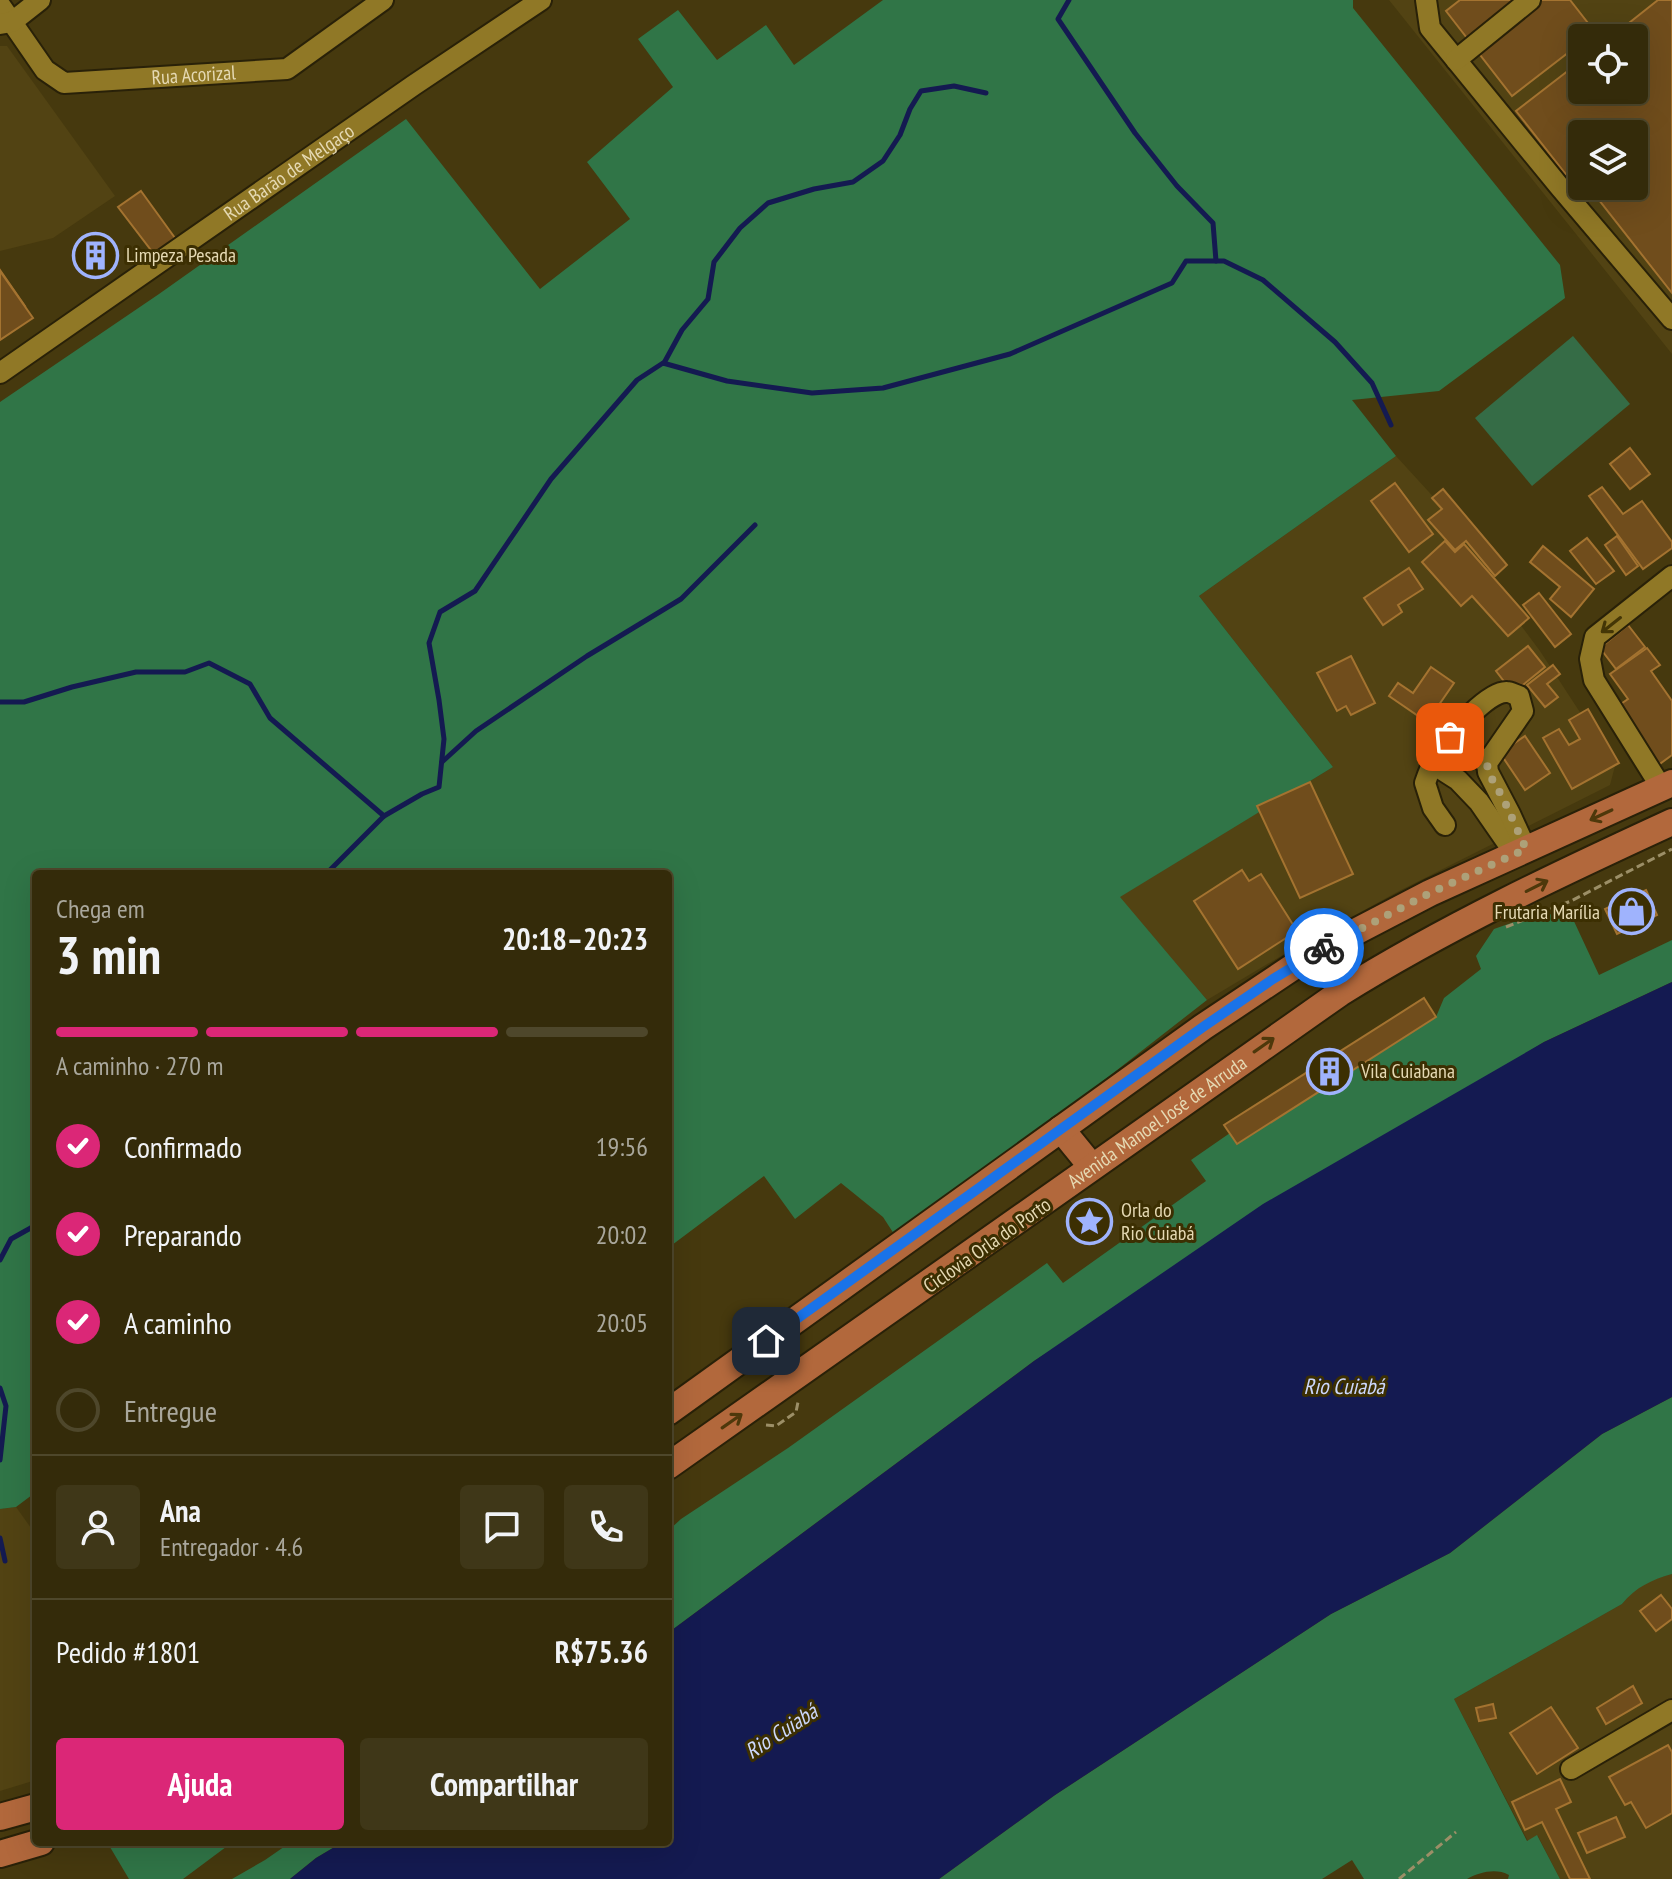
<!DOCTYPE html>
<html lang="pt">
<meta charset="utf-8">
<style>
body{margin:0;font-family:"PT Sans Narrow",sans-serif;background:#3f3718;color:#f1f3f6;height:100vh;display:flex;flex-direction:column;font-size:30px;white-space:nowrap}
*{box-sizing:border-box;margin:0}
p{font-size:26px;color:#a9a79c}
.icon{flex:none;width:44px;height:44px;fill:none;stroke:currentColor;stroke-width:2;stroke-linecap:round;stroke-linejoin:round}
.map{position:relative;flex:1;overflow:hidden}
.details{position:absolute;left:32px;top:870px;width:640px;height:976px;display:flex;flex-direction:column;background:#342b0a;border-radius:8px;box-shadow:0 8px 32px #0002,0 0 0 2px #4e472b}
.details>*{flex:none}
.controls{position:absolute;left:1568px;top:24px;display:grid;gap:16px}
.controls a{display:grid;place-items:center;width:80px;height:80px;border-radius:8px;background:#342b0a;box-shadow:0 8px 32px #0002,0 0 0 2px #4e472b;font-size:40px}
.pin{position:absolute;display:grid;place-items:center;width:68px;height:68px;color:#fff;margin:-34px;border-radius:16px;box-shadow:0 4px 12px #0006}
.courier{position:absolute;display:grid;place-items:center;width:80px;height:80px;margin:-40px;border:6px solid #1a73e8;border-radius:50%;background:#fff;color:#222;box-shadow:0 2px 10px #0007}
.overview em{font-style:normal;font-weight:700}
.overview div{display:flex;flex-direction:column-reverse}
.overview{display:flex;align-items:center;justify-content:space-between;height:136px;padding:0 24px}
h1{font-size:52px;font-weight:700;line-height:60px}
.bar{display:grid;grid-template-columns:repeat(4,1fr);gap:12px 8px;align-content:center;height:96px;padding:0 24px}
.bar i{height:10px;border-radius:6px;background:#4e472b}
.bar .on{background:#db2777}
.bar p{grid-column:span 4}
.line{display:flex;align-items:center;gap:20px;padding:0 24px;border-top:2px solid #4e472b}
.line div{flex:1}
.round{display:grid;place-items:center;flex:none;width:84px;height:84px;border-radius:8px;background:#3f3718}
ol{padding:0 24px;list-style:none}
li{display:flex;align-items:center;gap:24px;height:88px}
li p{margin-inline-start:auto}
li .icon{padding:8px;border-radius:50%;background:#db2777;color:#fff;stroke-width:4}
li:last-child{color:#a9a79c}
li i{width:44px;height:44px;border:4px solid #4e472b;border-radius:50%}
.primary-button{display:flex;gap:16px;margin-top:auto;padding:16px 24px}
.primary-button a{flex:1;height:92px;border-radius:8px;background:#db2777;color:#fff;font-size:32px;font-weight:700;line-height:92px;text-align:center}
.primary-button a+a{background:#3f3718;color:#f1f3f6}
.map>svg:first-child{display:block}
.built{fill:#524313;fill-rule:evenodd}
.green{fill:#356c46}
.forest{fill:#307547}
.water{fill:#141a51}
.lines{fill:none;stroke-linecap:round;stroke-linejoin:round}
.stream{stroke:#141a51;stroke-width:5}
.building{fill:#704d1c;stroke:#a47330;stroke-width:2;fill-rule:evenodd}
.minor-casing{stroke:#292108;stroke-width:24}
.major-casing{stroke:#292108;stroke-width:30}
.path{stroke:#9c8f67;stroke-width:3;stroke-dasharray:8 4;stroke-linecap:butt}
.minor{stroke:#907826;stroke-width:20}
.major{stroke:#b2683c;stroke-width:26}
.oneway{stroke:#443606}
.oneway2{stroke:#4e380b}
.done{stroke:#ada179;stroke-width:8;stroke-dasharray:0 14.4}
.route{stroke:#1a73e8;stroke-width:10}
.labels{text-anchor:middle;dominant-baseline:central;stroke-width:6;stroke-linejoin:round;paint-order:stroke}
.street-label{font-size:20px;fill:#e5d9b3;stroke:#3c2f02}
.poi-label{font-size:20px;fill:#e5d9b3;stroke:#3c2f02;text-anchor:start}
.water-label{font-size:22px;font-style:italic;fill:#ccd7fc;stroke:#3c2f02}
</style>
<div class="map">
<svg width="1672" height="1879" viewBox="0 0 1672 1879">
<rect width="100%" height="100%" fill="#46390e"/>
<g class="built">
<path d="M1389 0H1672V354L1576 234ZM1582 38H1634V90H1582ZM1582 134H1634V186H1582Z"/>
<path d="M0 46H7L115 196 53 238 0 251Z"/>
<path d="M1396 456 1493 562 1479 569 1540 651 1615 766 1610 785 1399 891 1281 956 1207 1000 1119 897 1333 767 1199 596Z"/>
<path d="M16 1507 36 1535V1780L0 1791V1509Z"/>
<path d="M1672 1574V1879H1560L1538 1836 1528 1841 1454 1699 1622 1604 1631 1592 1651 1580Z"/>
</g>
<path class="green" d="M1573 336 1630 404 1532 486 1475 418Z"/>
<g class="forest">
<path d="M883 0H1353V8L1560 265 1565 298 1439 391 1352 400 1396 456 1199 596 1333 767 1120 897 1207 1000 1094 1088 894 1234 883 1217 841 1183 795 1219 764 1176 668 1248V874H36V1492L16 1507 0 1509V402L159 294 406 119 540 289 630 219 587 162 673 87 638 39 678 10 717 60 766 25 794 65Z"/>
<path d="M1540 913 1572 917 1599 975 1672 940V982L1544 1042 1034 1361 668 1633V1531L681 1519 788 1448 1047 1263 1063 1283 1206 1181 1191 1160 1230 1133 1237 1144 1436 1017 1444 998 1481 969 1476 956 1494 929Z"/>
<path d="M1672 1397V1574C1651 1580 1636 1587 1622 1604L1454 1699 1527 1841 1537 1835 1560 1879H1508L1509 1875C1496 1868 1480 1872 1467 1879H1364L1352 1860 1322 1879H939L1055 1795 1331 1614 1450 1553 1602 1434Z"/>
<path d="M107 1842H229L230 1844 183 1879H129Z"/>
<path d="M291 1842H343L316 1858 290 1879H232L265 1860Z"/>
</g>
<path class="water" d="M1672 982V1397L1602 1434 1450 1553 1331 1614 1055 1795 939 1879H290L316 1858 343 1842H668V1633L1034 1361 1263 1204 1544 1042Z"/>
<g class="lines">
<g class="stream">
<path d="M1069 0 1058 19 1135 133 1177 186 1213 223 1216 261"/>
<path d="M664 363 682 330 708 299 714 262 740 228 768 203 814 189 853 182 883 161 900 135 910 109 921 91 954 86 986 93"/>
<path d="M0 702H24L72 687 136 672H185L209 663 250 684 270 718 384 816"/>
<path d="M442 762 476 731 587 656 681 599 755 525"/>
<path d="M326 874 384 816 422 794 439 787 444 739 439 700 429 643 440 612 475 591 551 479 637 380 663 363 727 381 812 393 883 388 1010 354 1172 283 1186 261H1224L1263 280 1335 342 1372 383 1391 425"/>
<path d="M0 1260 11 1239 36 1225"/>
<path d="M0 1388 6 1406 0 1460"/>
<path d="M0 1538 5 1561"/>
</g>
</g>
<g class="building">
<path d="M1460 0H1570L1595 32 1587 38H1582V42L1512 96 1446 11Z"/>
<path d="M1658 0H1672V293L1591 190 1583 196 1516 111 1582 60V90H1634V38H1610ZM1582 134H1634V186H1582Z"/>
<path d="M141 191 175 238 154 254 118 207Z"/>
<path d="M93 233 114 266 98 277 76 244Z"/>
<path d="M0 270 25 306 21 308 27 316 0 334Z"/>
<path d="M0 271 33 318 0 340Z"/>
<path d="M1630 448 1650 474 1630 489 1610 464Z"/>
<path d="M1395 483 1433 534 1409 552 1371 501Z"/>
<path d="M1602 487 1623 514 1642 501 1672 542V548L1643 569 1589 496Z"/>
<path d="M1443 489 1507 565 1495 576 1466 541 1455 550 1428 520 1442 509 1432 498Z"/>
<path d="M1617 536 1638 566 1626 575 1605 545Z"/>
<path d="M1587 538 1614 571 1596 584 1570 551Z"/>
<path d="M1445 541 1455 552 1464 544 1529 618 1508 636 1472 596 1461 606 1422 562Z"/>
<path d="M1543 546 1594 589 1571 617 1550 599 1560 587 1530 562Z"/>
<path d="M1409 568 1423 589 1398 605 1402 612 1383 625 1364 598Z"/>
<path d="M1539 593 1571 634 1555 647 1523 605Z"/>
<path d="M1628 625 1645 647 1616 669 1600 648Z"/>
<path d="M1528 646 1545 667 1513 693 1496 671Z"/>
<path d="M1647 648 1660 665 1651 671 1672 701V755L1657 766 1615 708 1628 699 1610 674Z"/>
<path d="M1351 656 1375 703 1351 715 1346 706 1337 711 1317 673Z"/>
<path d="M1553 665 1560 674 1547 684 1558 697 1545 707 1527 685Z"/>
<path d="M1431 667 1454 683 1427 722 1389 696 1398 683 1413 693Z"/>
<path d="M1588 709 1619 763 1572 789 1543 738 1559 729 1569 745 1580 739 1569 720Z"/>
<path d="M1525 736 1550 773 1525 790 1500 753Z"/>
<path d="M1310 782 1353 874 1300 898 1257 806Z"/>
<path d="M1242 870 1249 881 1261 874 1297 931 1238 969 1194 901Z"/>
<path d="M1646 890 1657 915 1617 934 1605 909Z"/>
<path d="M1424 998 1436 1017 1237 1144 1224 1125Z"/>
<path d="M1661 1595 1672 1609V1619L1656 1631 1640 1611Z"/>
<path d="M1633 1686 1642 1703 1606 1724 1597 1708Z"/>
<path d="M1493 1704 1496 1718 1479 1721 1476 1708Z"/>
<path d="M1551 1707 1578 1748 1537 1774 1510 1733Z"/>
<path d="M1668 1745 1672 1752V1813L1646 1828 1631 1802 1625 1805 1609 1777Z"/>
<path d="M1560 1779 1571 1802 1556 1809 1590 1879H1570L1542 1822 1525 1830 1512 1802Z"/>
<path d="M1616 1817 1625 1837 1587 1853 1578 1833Z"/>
</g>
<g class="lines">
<defs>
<g id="minor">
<path d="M1426 0 1430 28 1559 186 1672 319"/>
<path id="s1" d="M0 5 45 70 64 83 287 69 383 0"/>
<path d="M0 24 12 22 40 0"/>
<path d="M1456 60 1530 0"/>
<path id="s2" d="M0 373 414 85 541 0"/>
<path d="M1450 737 1487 763"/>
<path d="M1433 764 1458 780 1479 802 1515 854"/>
<path d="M1661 787 1594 680 1590 659 1595 637 1672 576"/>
<path d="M1445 825 1433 808 1425 783C1429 771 1434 759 1441 749 1452 733 1488 691 1507 692 1511 692 1515 695 1519 696L1523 711 1487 763 1488 772 1510 814 1526 849"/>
<path d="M1571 1769 1672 1710"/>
</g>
<g id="major">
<path d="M1061 1129 1092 1167"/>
<path d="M668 1412 1203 1027 1311 955 1430 893 1672 783"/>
<path id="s3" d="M668 1466 1340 993C1446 927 1559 874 1672 822"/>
<path d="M0 1817 36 1807"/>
<path d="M0 1854 41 1842"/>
</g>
</defs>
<use href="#minor" class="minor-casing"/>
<use href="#major" class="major-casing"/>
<g class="path">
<path d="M1506 927 1571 901 1672 849"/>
<path d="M766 1425 776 1426 796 1412 798 1402"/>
<path d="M1399 1879 1456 1832"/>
</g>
<use href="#minor" class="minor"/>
<use href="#major" class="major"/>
</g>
<defs><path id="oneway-shaft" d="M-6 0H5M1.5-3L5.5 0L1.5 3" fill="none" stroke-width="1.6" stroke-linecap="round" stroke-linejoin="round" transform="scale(2)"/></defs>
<use class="oneway" href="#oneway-shaft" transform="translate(1611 625) rotate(142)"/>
<g class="oneway2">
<use href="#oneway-shaft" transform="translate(1601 815) rotate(155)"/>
<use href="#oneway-shaft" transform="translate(1537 886) rotate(-27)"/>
<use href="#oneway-shaft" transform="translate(1264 1045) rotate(-35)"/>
<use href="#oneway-shaft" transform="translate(732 1421) rotate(-35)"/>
</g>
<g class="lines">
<path class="done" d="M1324 948 1430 893 1526 849 1503 798 1488 772 1487 763 1450 737"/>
<path class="route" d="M766 1341 1203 1027 1273 979 1324 948"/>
</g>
<defs>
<symbol id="building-ring" viewBox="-11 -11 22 22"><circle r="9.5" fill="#3c2f02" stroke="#9fb3fd" stroke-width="1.5"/><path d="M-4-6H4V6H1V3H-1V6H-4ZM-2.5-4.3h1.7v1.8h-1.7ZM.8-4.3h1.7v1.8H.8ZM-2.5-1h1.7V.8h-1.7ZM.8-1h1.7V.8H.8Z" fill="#9fb3fd"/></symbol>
<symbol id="shop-ring" viewBox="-11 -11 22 22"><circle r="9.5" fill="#3c2f02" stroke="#9fb3fd" stroke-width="1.5"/><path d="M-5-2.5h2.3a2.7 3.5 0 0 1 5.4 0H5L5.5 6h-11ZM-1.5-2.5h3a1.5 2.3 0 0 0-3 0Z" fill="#9fb3fd"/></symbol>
<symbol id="sight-ring" viewBox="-11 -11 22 22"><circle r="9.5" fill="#3c2f02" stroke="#9fb3fd" stroke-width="1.5"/><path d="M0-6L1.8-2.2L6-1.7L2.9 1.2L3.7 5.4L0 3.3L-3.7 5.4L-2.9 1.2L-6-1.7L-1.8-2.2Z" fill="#9fb3fd"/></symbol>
</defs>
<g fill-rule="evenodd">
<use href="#building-ring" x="70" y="230" width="51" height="51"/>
<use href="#shop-ring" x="1606" y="886" width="51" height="51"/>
<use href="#building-ring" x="1304" y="1046" width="51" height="51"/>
<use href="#sight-ring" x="1064" y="1196" width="51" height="51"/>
</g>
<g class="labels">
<g class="street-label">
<text stroke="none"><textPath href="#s1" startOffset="232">Rua Acorizal</textPath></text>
<text stroke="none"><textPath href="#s2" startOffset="352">Rua Barão de Melgaço</textPath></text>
<text stroke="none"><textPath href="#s3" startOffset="598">Avenida Manoel José de Arruda</textPath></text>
<text transform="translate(987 1245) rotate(-35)">Ciclovia Orla do Porto</text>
</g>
<g class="poi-label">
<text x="126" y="255">Limpeza Pesada</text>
<text x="1600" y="912" text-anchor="end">Frutaria Marília</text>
<text x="1361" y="1071">Vila Cuiabana</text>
<text x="1121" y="1210">Orla do<tspan x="1121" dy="23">Rio Cuiabá</tspan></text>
</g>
<g class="water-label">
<text x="1344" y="1386">Rio Cuiabá</text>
<text transform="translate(781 1731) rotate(-33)">Rio Cuiabá</text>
</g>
</g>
</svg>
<div class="controls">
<a><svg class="icon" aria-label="locate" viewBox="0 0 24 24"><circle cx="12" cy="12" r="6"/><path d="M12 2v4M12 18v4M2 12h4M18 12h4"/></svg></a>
<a><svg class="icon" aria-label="layers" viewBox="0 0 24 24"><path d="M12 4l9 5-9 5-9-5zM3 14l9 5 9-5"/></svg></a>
</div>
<div class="pin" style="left:1450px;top:737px;background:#ea580c"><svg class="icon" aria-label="bag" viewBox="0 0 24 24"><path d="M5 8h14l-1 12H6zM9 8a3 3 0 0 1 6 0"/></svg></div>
<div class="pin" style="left:766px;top:1341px;background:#1f2937"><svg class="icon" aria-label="home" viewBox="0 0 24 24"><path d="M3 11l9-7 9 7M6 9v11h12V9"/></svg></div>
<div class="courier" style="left:1324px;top:948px"><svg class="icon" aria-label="bike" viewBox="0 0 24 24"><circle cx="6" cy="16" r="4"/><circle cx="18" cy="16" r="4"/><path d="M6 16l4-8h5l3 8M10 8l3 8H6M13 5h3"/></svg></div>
<section class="details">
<div class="overview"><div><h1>3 min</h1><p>Chega em</p></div><em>20:18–20:23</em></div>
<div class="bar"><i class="on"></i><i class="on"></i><i class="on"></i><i></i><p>A caminho · 270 m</p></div>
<ol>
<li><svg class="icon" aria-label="check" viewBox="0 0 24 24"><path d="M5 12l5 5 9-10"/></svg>Confirmado<p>19:56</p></li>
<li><svg class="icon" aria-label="check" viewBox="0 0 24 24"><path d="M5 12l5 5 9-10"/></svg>Preparando<p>20:02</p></li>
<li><svg class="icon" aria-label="check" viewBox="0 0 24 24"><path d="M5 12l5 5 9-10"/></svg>A caminho<p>20:05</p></li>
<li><i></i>Entregue</li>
</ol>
<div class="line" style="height:144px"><a class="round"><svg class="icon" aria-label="person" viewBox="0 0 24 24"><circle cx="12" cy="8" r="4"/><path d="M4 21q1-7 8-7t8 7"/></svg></a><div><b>Ana</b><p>Entregador · 4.6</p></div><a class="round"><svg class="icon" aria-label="chat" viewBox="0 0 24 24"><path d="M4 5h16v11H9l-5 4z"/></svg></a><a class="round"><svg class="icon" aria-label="phone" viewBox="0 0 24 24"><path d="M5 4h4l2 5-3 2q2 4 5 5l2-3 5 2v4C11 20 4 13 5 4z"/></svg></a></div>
<div class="line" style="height:104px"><div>Pedido #1801</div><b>R$75.36</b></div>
<div class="primary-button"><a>Ajuda</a><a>Compartilhar</a></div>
</section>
</div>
